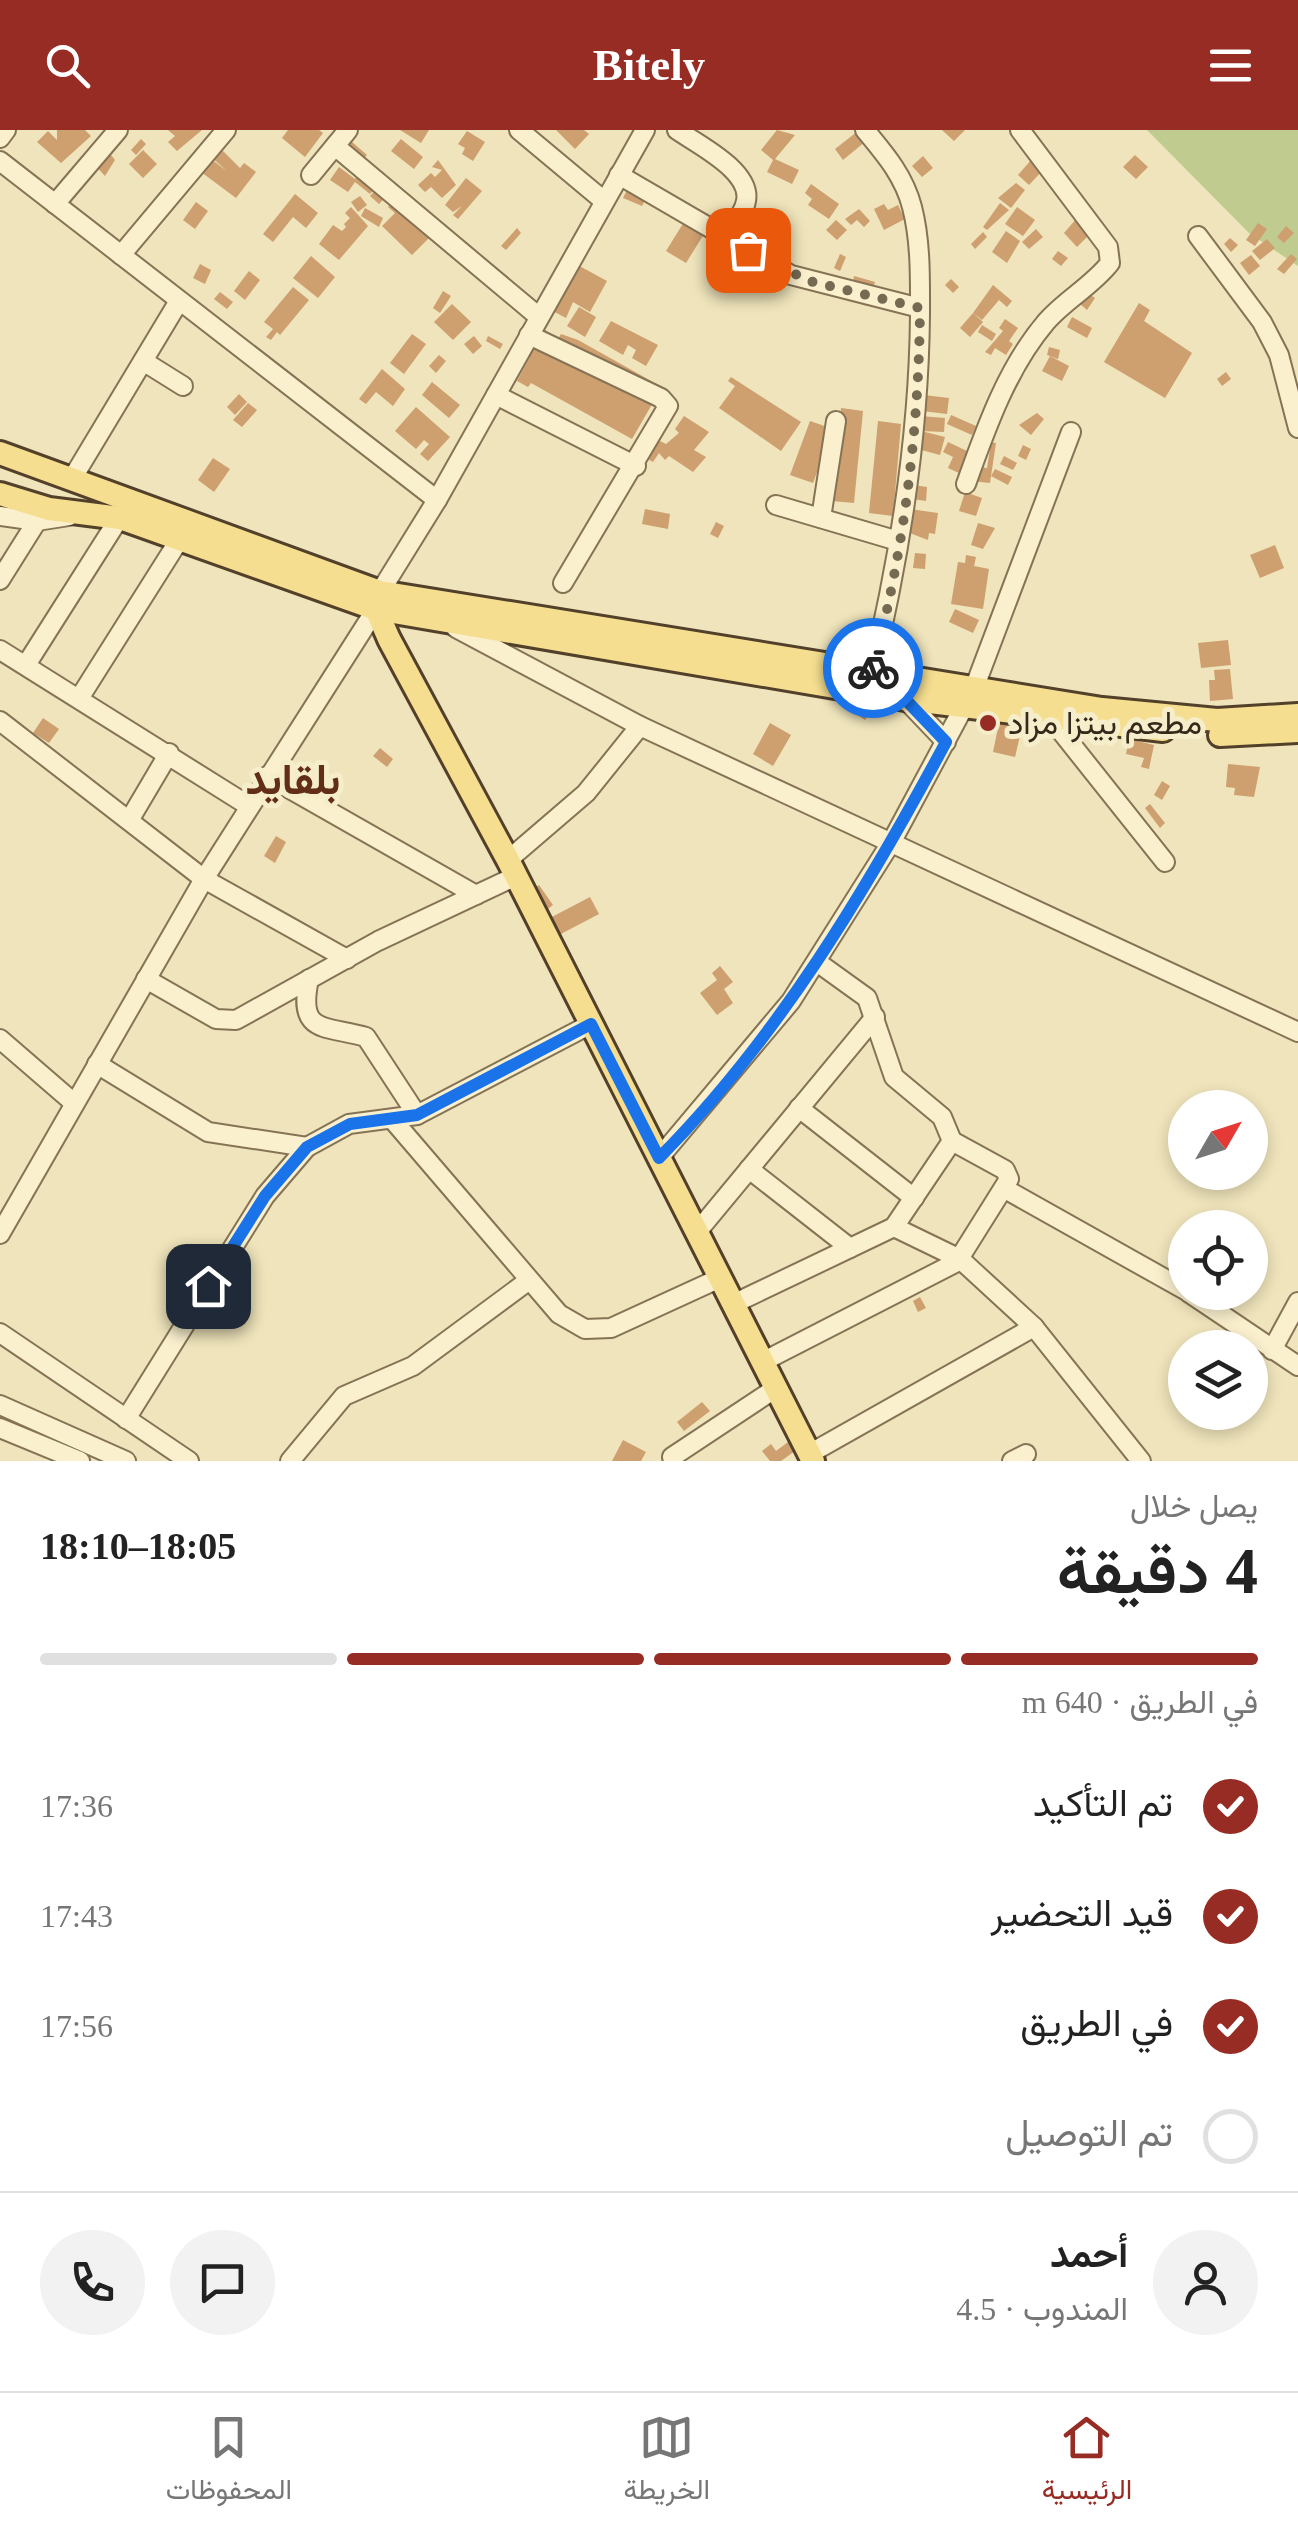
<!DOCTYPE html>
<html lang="ar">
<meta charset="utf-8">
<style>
body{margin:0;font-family:"Times New Roman",Vazirmatn,serif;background:#f2f2f2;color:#222;direction:rtl;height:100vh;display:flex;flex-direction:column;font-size:38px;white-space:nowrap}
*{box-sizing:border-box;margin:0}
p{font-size:32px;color:#767676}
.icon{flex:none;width:55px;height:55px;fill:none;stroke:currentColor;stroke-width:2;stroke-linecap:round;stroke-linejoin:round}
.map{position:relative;height:1331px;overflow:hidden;direction:ltr}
.panel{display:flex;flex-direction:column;background:#fff;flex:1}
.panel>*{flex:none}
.needle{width:65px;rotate:51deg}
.fabs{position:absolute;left:1168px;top:960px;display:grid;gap:20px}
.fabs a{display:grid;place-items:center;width:100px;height:100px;border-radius:50%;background:#fff;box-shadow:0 5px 15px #0003;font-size:50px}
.pin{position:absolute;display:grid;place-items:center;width:85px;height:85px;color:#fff;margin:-42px;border-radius:20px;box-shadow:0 5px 15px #0006}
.courier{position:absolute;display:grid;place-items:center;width:100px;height:100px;margin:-50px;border:8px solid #1a73e8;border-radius:50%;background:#fff;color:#222;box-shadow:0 2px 12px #0007}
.summary em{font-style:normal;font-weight:600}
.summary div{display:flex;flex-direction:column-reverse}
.summary{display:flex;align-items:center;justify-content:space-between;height:170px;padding:0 40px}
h1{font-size:65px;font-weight:600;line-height:75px}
.bar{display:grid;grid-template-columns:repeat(4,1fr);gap:15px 10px;align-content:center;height:120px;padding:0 40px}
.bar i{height:12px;border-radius:8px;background:#e0e0e0}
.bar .selected{background:#962c23}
.bar p{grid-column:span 4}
.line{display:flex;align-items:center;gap:25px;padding:0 40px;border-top:2px solid #e0e0e0}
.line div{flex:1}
.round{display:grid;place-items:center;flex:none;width:105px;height:105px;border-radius:52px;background:#f2f2f2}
ol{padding:0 40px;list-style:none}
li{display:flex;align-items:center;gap:30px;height:110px}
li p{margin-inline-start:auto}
li .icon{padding:10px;border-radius:50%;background:#962c23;color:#fff;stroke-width:4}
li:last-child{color:#767676}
li i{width:55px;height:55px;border:5px solid #e0e0e0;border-radius:50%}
header{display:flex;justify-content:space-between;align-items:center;height:130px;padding:0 40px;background:#962c23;color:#fff;font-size:45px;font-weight:600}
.tabs{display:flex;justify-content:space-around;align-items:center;height:140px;border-top:2px solid #e0e0e0;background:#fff;font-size:28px;color:#767676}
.tabs a{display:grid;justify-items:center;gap:5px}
.tabs .selected{color:#962c23}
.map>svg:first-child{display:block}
.green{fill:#c0cc8f}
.building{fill:#ce9f6f}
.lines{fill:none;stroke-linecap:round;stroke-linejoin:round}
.minor-casing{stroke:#867355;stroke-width:22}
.major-casing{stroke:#53402a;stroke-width:28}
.minor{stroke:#faf0ce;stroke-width:18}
.major{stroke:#f5de90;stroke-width:22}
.done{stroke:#756a52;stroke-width:10;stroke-dasharray:0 18}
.route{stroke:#1a73e8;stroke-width:12}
.poi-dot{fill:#962c23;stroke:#f6edcb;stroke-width:4}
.labels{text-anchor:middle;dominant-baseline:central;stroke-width:10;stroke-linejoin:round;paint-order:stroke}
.poi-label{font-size:32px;fill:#34291a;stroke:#f6edcb;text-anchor:start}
.district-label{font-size:42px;font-weight:bold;fill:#622e18;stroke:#f6edcb}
</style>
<header><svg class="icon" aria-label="menu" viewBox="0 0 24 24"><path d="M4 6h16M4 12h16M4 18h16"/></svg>Bitely<svg class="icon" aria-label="search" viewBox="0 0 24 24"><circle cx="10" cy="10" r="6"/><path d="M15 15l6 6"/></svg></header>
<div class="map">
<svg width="1298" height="1331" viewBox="0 0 1298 1331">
<rect width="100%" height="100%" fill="#efe4bb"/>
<path class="green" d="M1147 0H1298V136L1249 103Z"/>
<g class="building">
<path d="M57 0H85L91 6 61 33 37 12 48 1 57 10Z"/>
<path d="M168 0H202L177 21 168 12 175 6Z"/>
<path d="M288 0H319L323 3 305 27 282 8Z"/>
<path d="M400 0H429L421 13Z"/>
<path d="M556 0H584L589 4 575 19Z"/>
<path d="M777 0 795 5 775 29 799 40 792 54 767 42 773 30 761 20Z"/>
<path d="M942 0H965L954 11Z"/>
<path d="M467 1 485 12 473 31 462 24 465 18 458 14Z"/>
<path d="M858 1 866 11 843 30 835 19Z"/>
<path d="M344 5 367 25 351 43 341 35 353 22 340 10Z"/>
<path d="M141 9 146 14 136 25 131 20Z"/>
<path d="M401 9 423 27 414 39 391 21Z"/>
<path d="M219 17 240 38 233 47 244 33 256 42 236 68 201 42 211 29 227 41 210 26Z"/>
<path d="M106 19 115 30 105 46 92 32Z"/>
<path d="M143 20 157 34 143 48 129 34Z"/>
<path d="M1135 25 1148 37 1136 49 1123 37Z"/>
<path d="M923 26 933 38 922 47 912 36Z"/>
<path d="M438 30 456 55 442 68 431 57 425 62 418 55 431 43 435 47 442 40 432 37Z"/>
<path d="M1031 30 1042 41 1029 55 1018 45Z"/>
<path d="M369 32 381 50 370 64 355 52 348 62 330 50 339 37 355 49Z"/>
<path d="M466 48 482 61 458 89 453 85 462 76 453 82 445 75Z"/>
<path d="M384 50 394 58 379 74 370 66Z"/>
<path d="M1016 53 1025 60 1011 78 998 68Z"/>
<path d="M811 54 839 74 829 89 808 75 812 69 805 63Z"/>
<path d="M627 60 646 68 642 76 623 68Z"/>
<path d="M404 61 433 90 435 102 412 125 382 96 395 83 388 77Z"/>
<path d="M295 64 318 83 306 98 293 87 273 112 263 104Z"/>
<path d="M360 66 367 75 358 82 351 72Z"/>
<path d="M196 72 208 81 195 99 183 90Z"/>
<path d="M1000 73 1009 80 987 100 983 97Z"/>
<path d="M884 74 888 80 898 75 905 89 884 100 874 79Z"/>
<path d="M351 77 368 96 339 130 319 114 333 95 342 101 346 97 344 94 350 88 345 83Z"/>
<path d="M1017 77 1035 90 1023 106 1005 94Z"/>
<path d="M365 78 383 88 379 97 361 86Z"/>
<path d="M859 79 870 91 864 97 857 90 851 95 845 89Z"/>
<path d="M689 84 709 96 686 133 666 121Z"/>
<path d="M1077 88 1090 104 1077 117 1064 103Z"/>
<path d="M836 90 847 100 837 110 826 100Z"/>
<path d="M1258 93 1267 99 1255 116 1246 110Z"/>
<path d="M1286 96 1294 103 1284 113 1277 107Z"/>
<path d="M517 98 521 103 506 120 501 116Z"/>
<path d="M1036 99 1043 107 1029 119 1022 112Z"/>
<path d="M1006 101 1020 111 1007 133 992 122Z"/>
<path d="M983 102 987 107 975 119 971 114Z"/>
<path d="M1230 108 1238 115 1231 122 1224 114Z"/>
<path d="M1267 109 1275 118 1260 130 1252 121Z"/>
<path d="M1058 121 1068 128 1061 136 1052 129Z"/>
<path d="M840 124 846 127 840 141 834 138Z"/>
<path d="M1291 124 1297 129 1284 144 1277 139Z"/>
<path d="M1251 125 1260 136 1249 145 1240 133Z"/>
<path d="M311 126 335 147 318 168 293 148Z"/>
<path d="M574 133 607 151 590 182 573 172 566 188 549 179Z"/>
<path d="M200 134 211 140 205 154 193 148Z"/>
<path d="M736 137 743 144 728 160 721 153Z"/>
<path d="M249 141 260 150 245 170 234 161Z"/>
<path d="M854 146 875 152 867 176 850 170Z"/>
<path d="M951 149 959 157 953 163 945 155Z"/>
<path d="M993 155 1012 171 1007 177 999 170 982 190 973 183Z"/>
<path d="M293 157 309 170 280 205 277 202 271 210 266 207 273 199 264 192Z"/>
<path d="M443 161 451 166 440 183 433 178Z"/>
<path d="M220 162 233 172 227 179 214 169Z"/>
<path d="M1086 162 1095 168 1087 180 1079 173Z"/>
<path d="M1139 173 1150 180 1144 191 1192 223 1165 268 1104 232Z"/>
<path d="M452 174 471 192 453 210 434 192Z"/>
<path d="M579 177 596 187 585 207 567 196Z"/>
<path d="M973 183 983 192 970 207 960 198Z"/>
<path d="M1072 187 1092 198 1087 208 1067 197Z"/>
<path d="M1005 189 1018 198 1009 211 1013 214 1006 225 995 218 991 225 985 222 1003 201 999 198Z"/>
<path d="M611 191 658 215 646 236 632 228 636 220 628 215 623 225 599 211Z"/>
<path d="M538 195 558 209 561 204 578 210 662 257 632 309 531 253 528 257 517 251 530 227 521 222Z"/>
<path d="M982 195 996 204 992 211 978 202Z"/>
<path d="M412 204 426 214 404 244 390 233Z"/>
<path d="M474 206 482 216 473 224 464 214Z"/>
<path d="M488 206 503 214 500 219 486 211Z"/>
<path d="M1049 217 1060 220 1058 229 1047 225Z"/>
<path d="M439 225 446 231 436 243 429 236Z"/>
<path d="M1050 226 1069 236 1062 251 1042 241Z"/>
<path d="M382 239 405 259 393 276 376 262 366 274 359 269Z"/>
<path d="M1226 242 1231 249 1222 256 1217 249Z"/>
<path d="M731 247 801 292 781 321 719 278 735 256 728 251Z"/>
<path d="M432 252 460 275 449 288 422 265Z"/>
<path d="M239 264 247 272 235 285 227 277Z"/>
<path d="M924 265 949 268 947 284 922 281Z"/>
<path d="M248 273 257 280 242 297 233 290Z"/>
<path d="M416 277 450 307 428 331 420 324 429 314 424 310 416 319 395 301Z"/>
<path d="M841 278 863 281 854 373 832 371Z"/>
<path d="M1037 283 1044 289 1031 305 1019 295Z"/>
<path d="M951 285 976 296 972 305 947 294Z"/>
<path d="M684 286 709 302 694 320 706 327 693 342 669 326 665 330 659 323 653 332 646 328 658 310 666 314 679 303 675 299Z"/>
<path d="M920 286 945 288 944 302 921 301 945 307 940 325 914 318Z"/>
<path d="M810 291 833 299 813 353 790 345Z"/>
<path d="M878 291 901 294 893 386 869 383Z"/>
<path d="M983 311 996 313 991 346 995 339 1012 347 1008 355 991 346 990 353 971 351 974 336 987 338 990 319 982 318Z"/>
<path d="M948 312 967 321 959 343 948 338 953 327 943 322Z"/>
<path d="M1023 315 1031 319 1026 330 1018 326Z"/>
<path d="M1004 326 1017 333 1013 340 1000 334Z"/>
<path d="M213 328 230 339 214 362 198 350Z"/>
<path d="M913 355 927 357 926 371 912 369Z"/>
<path d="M965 362 982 368 976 386 959 381Z"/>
<path d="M645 379 670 384 668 399 642 394Z"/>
<path d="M910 379 938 383 935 404 929 403 928 410 907 402Z"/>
<path d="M716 392 724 396 718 408 710 404Z"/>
<path d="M978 393 995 398 983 419 971 415Z"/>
<path d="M1275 415 1284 438 1260 448 1250 425Z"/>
<path d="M915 423 926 424 925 439 913 438Z"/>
<path d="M966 425 976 427 974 436 989 439 983 479 951 474 958 432 965 433Z"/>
<path d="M955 479 979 490 973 503 949 492Z"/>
<path d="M1228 510 1231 535 1201 538 1198 513Z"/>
<path d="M1230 539 1233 569 1210 571 1209 550H1215L1214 540Z"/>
<path d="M859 573 871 581 865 590 853 582Z"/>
<path d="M43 588 59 599 49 613 33 603Z"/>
<path d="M1000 588 1023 593 1015 627 993 622Z"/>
<path d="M770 593 791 605 773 636 753 624Z"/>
<path d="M1129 609 1154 615 1149 639 1141 637 1144 628 1126 624Z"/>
<path d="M380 618 393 629 387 637 373 626Z"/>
<path d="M1228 634 1260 637 1254 667 1234 665 1235 658 1226 657Z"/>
<path d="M1162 651 1170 656 1162 670 1154 665Z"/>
<path d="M1150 674 1165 693 1160 698 1145 678Z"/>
<path d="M276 706 286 712 275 733 264 726Z"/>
<path d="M539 755 553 775 544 782 529 762Z"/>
<path d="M590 767 599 784 557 806 548 789Z"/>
<path d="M720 836 733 852 724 859 733 873 717 885 700 863 717 850 712 843Z"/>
<path d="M920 1167 926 1178 918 1182 913 1171Z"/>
<path d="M702 1272 710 1281 684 1301 677 1292Z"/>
<path d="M623 1310 646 1322 641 1331H612Z"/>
<path d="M788 1312 795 1321 781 1331H770L762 1321 771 1314 776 1321Z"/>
</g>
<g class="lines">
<defs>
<g id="minor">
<path d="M519 0 604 71"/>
<path d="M677 0C697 14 752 41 746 71 744 83 733 96 727 106"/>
<path d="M865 0C885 24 904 46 912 77 921 112 920 149 920 184 919 309 899 433 869 555"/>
<path d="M0 8 6 0"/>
<path d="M335 16 539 187"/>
<path d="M0 31 437 370"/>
<path d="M311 45 348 0"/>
<path d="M619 45 791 145 920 178"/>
<path d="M55 74 118 0"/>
<path d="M1198 106 1262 192 1279 225 1298 298"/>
<path d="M121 125 226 0"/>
<path d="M529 205 661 268 668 276 563 453"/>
<path d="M143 231 183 256"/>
<path d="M496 265 636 336"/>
<path d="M72 349 179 171"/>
<path d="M966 354C986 298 1007 238 1046 192 1065 170 1092 156 1110 133L1108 117 1020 0"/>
<path d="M776 375 898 411"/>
<path d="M0 386 37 391 69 386"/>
<path d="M821 388 836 291"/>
<path d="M0 450 37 391"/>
<path d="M380 462 437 370 645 0"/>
<path d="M456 498 640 596 1298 902"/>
<path d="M0 520 249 676"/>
<path d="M26 535 125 379"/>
<path d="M80 567 181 407"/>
<path d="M905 569 946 612"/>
<path d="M1052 590 1165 732"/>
<path d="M0 591 204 749 347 829"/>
<path d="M267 646 476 765"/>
<path d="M130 689 169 623"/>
<path d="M508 730 586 663 640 596"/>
<path d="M146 849 216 889 236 890 378 811 516 746"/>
<path d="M309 849C297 905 325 895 366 907L417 985"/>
<path d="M0 909 74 973"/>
<path d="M97 934 208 1002 307 1017"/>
<path d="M799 978 914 1068"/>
<path d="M392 989 559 1184 585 1199 611 1198 720 1148"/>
<path d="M659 1028 791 871 892 711 975 556 1071 302"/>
<path d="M749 1039 850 1118"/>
<path d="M1005 1059 1185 1160"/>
<path d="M894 1097 960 1129 1034 1197 1141 1331"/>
<path d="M697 1102 875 887"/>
<path d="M0 1104 204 749 376 479"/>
<path d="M1188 1162 1298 1236"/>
<path d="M733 1174 894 1097 952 1011 942 987 894 947 867 868 817 832"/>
<path d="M0 1203 189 1331"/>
<path d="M1272 1220 1298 1172"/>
<path d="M762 1232 957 1132 1009 1049 1005 1040 952 1011"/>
<path d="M0 1275 126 1331"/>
<path d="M126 1289 265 1066 307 1017 349 994 417 985 591 894"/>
<path d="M0 1298 80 1331"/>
<path d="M809 1324 1034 1197"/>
<path d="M672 1327 776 1258"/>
<path d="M290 1331 344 1266 413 1236 528 1151"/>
<path d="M1012 1331 1026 1324"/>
</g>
<g id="major">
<path d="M0 323 380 462 1102 579 1217 590 1298 585"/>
<path d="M0 364 49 379 120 388 376 479 905 569 1163 600"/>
<path d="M378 470 376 479 389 509 508 730 813 1331"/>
<path d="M1220 605 1298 601"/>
</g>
</defs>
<use href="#minor" class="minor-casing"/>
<use href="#major" class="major-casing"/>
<use href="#minor" class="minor"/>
<use href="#major" class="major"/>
</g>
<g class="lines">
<path class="done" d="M748 120 809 151 920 178C919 299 904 421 873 538"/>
<path class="route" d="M208 1156 265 1066 307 1017 350 994 417 985 591 894 659 1028C778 908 866 761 946 612L905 569 868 560 873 538"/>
</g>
<circle class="poi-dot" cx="988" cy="593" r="10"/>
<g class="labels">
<g class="poi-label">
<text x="1008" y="593">مطعم بيتزا مزاد</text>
</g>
<g class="district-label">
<text x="293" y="650">بلقايد</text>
</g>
</g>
</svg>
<div class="fabs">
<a><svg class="needle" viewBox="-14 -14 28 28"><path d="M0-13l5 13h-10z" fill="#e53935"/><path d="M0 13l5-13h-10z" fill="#767676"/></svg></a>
<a><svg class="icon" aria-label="locate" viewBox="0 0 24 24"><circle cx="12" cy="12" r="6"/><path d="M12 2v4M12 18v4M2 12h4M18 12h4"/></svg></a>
<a><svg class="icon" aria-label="layers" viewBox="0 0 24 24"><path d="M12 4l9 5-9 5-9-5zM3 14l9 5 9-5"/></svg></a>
</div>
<div class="pin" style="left:748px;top:120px;background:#ea580c"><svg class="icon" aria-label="bag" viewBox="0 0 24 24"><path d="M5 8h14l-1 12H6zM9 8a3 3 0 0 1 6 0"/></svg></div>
<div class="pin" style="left:208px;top:1156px;background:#1f2937"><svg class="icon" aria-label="home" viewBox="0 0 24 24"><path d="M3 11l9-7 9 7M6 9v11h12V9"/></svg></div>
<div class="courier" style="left:873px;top:538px"><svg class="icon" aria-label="bike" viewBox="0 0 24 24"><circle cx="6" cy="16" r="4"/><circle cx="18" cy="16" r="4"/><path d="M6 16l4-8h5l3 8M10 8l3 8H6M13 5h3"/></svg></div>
</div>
<section class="panel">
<div class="summary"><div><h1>4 دقيقة</h1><p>يصل خلال</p></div><em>18:05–18:10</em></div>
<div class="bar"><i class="selected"></i><i class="selected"></i><i class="selected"></i><i></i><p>في الطريق · 640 m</p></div>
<ol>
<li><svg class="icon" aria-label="check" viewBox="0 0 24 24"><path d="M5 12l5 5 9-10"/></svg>تم التأكيد<p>17:36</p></li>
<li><svg class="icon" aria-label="check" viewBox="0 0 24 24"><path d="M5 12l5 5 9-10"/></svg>قيد التحضير<p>17:43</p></li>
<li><svg class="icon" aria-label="check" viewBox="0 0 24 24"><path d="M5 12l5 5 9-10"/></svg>في الطريق<p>17:56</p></li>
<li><i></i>تم التوصيل</li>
</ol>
<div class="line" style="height:180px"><a class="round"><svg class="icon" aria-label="person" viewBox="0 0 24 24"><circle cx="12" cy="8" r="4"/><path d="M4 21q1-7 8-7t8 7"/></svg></a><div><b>أحمد</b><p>المندوب · 4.5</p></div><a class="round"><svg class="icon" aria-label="chat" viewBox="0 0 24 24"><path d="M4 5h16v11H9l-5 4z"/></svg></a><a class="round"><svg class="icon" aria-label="phone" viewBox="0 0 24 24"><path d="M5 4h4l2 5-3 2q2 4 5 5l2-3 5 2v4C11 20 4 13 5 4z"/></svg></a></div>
</section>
<nav class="tabs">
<a class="selected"><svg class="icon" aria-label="home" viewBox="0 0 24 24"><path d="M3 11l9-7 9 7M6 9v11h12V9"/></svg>الرئيسية</a>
<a><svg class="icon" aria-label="map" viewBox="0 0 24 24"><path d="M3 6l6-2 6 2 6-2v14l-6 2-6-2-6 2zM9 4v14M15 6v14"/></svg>الخريطة</a>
<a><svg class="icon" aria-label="saved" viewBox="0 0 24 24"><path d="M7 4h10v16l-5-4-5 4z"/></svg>المحفوظات</a>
</nav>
